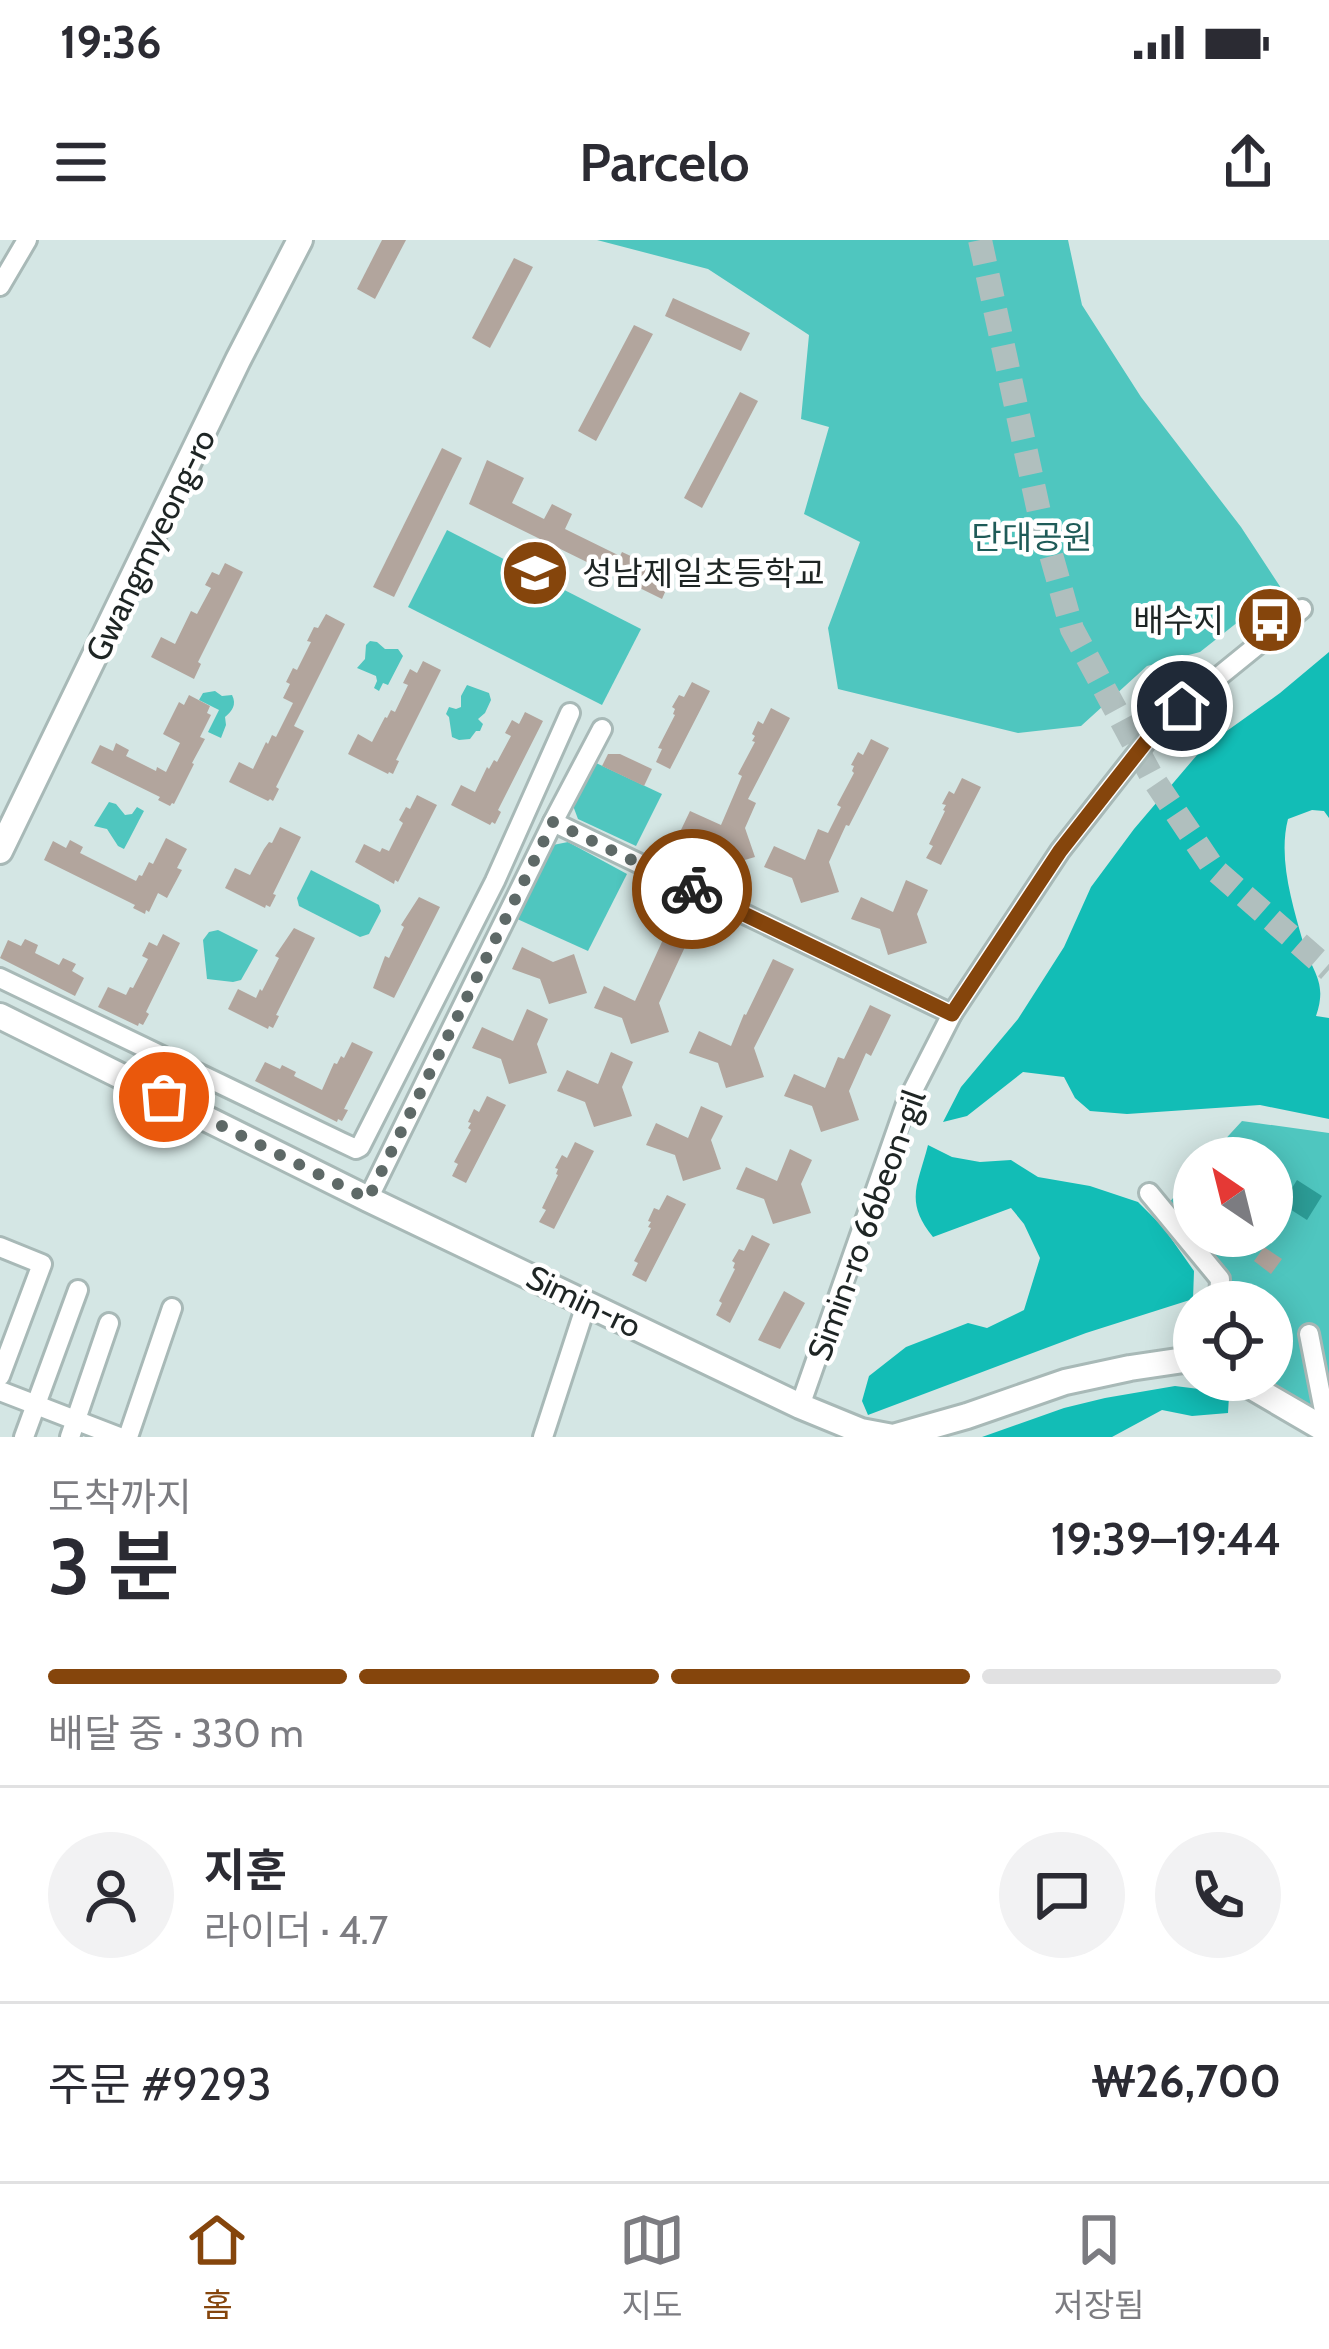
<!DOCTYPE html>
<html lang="ko">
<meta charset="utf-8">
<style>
body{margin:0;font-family:Cabin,"Noto Sans KR",sans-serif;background:#f2f2f3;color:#2b2b33;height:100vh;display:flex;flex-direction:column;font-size:45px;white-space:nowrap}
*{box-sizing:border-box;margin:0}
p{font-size:39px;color:#7c7c81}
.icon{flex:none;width:66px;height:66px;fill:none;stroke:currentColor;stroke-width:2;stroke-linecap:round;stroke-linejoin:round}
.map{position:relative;height:1197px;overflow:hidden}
.drawer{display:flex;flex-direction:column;background:#fff;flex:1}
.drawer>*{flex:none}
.needle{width:78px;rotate:325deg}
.fabs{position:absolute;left:1173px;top:897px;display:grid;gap:24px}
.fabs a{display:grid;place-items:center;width:120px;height:120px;border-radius:50%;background:#fff;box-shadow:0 6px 30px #0003;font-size:60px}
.pin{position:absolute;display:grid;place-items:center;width:102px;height:102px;color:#fff;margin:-51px;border:6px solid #fff;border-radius:50%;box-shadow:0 3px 12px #0007}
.courier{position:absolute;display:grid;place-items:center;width:120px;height:120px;margin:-60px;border:9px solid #85450c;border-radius:50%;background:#fff;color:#222;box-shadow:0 3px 15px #0007}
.headline em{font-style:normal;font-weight:600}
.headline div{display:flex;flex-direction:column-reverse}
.headline{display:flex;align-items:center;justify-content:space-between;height:204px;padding:0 48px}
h1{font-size:78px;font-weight:600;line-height:90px}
.bar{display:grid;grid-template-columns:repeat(4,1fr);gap:18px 12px;align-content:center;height:144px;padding:0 48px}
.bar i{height:15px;border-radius:9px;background:#e1e1e2}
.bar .on{background:#85450c}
.bar p{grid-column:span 4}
.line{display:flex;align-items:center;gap:30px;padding:0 48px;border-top:3px solid #e1e1e2}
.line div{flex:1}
.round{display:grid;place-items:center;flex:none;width:126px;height:126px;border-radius:63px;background:#f2f2f3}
.status{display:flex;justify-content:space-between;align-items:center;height:84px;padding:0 60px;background:#fff;direction:ltr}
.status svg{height:33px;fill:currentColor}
header{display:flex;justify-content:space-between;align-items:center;height:156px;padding:0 48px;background:#fff;font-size:54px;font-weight:600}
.dock{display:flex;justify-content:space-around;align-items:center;height:168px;border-top:3px solid #e1e1e2;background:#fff;font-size:33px;color:#7c7c81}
.dock a{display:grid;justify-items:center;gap:6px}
.dock .on{color:#85450c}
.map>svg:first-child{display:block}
.green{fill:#4fc6bf}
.forest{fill:#12bdb6}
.water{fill:#2c9d97}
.building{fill:#b2a59d}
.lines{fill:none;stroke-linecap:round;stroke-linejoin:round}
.major-tunnel{stroke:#b0bfbe;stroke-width:24;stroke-dasharray:24 12;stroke-linecap:butt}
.minor-casing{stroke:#a8b9b7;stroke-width:24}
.major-casing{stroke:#a8b9b7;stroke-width:30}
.minor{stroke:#fff;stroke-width:18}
.major{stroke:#fff;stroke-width:24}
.done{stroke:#5e6967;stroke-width:12;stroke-dasharray:0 21.6}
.route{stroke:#85450c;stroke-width:15}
.labels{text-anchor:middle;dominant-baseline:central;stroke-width:9;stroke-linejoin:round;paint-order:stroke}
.park-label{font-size:33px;fill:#1f5b58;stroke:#fff}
.street-label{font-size:33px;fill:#1e2524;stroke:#fff}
.poi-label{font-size:33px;fill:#1e2524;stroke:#fff;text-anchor:start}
</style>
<div class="status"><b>19:36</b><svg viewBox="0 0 49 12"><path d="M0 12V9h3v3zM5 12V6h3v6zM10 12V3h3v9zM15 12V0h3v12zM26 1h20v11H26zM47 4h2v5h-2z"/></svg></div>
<header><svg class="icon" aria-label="menu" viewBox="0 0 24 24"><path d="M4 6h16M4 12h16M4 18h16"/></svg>Parcelo<svg class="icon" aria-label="share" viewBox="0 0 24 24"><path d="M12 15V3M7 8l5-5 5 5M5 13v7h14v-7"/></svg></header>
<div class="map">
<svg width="1329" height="1197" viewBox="0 0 1329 1197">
<rect width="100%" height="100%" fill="#d4e6e4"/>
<g class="green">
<path d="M597 0H1068L1082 65 1141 157 1241 287 1281 348 1200 412 1147 426 1081 486 1018 493 838 449 828 388 860 302 804 274 829 187 801 179 809 95 708 29Z"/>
<path d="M447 290 641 389 602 465 408 367Z"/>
<path d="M370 401 377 402 385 409H398L403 416 388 445 383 443 379 451 374 448 377 441 376 436 357 428 365 419 366 405Z"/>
<path d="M467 445 489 453 491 460 485 473 478 479 483 484 480 491H476L470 499 459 500 452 497 449 477 446 474 449 467 456 469 461 467V456Z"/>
<path d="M215 451 222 456 232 455C237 465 232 471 225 477L226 485 221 498 208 492 219 470 199 460 203 453Z"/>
<path d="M594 522 662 554 636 606 578 579 572 563Z"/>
<path d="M109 562 116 564 125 575 132 574 137 567 144 571C137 584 131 596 124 609L118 606 107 589 94 586Z"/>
<path d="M568 602 627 634 588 711 515 678 548 606Z"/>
<path d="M311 630 379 665 381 671 369 694 360 697 299 666 297 658Z"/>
<path d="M218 690 258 710 241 740 233 742 207 739 203 700 209 692Z"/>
<path d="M1242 881 1329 893V1192L1253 1140H1272V1062H1213L1215 1041 1167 965 1194 934V996H1272V918H1208Z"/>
</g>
<g class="forest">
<path d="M1329 412V578L1324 571 1312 570 1288 579C1278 618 1292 663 1303 702 1312 733 1328 741 1316 776L1329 778V879L1260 865 1127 874 1090 871 1075 858 1064 837 1023 832 967 876 943 882 961 847 1018 779 1064 707 1091 647 1134 589 1203 508 1280 453Z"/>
<path d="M928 905 952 917 980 922 1011 920 1038 937 1090 946 1138 962 1163 987 1194 1031 1193 1059 1086 1093 868 1175 862 1161 869 1136 906 1107 968 1083 987 1088 1024 1070 1040 1018 1024 984 1011 968 933 997C904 961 918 945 928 905Z"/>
<path d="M1175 1146 1207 1150 1229 1156 1228 1173 1192 1176 1162 1170 1112 1197H982L1064 1168 1105 1158Z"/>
</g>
<path class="water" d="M1297 940 1322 956 1307 980 1282 964Z"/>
<g class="building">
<path d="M382 0H406L375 59 357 49Z"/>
<path d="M514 18 533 27 490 108 472 98Z"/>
<path d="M673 58 750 93 741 111 665 76Z"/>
<path d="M634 85 653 94 596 201 578 191Z"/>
<path d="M740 152 758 161 702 268 684 258Z"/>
<path d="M442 208 462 218 394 357 373 347Z"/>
<path d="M487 220 524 238 512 263 544 279 552 264 572 274 565 289 620 316 622 312 648 324 646 329 670 341 662 359 469 264Z"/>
<path d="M225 323 243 332 198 422 201 424 194 439 151 417 161 397 175 404 191 371 197 374 211 348 205 345 212 332 219 335Z"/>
<path d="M326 374 345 384 294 486 304 491 276 547 279 549 273 561 270 559 268 561 229 542 239 522 253 529 266 502 268 504 272 495 276 497 293 463 283 458 290 444 286 442 293 428 297 430 311 402 307 401 314 387 318 388Z"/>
<path d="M423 421 441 430 396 520 399 521 393 534 389 532 388 534 348 514 358 494 372 502 385 477 387 478 391 470 395 472 408 445 403 443 410 429 417 433Z"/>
<path d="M692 442 710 451 670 529 656 522 662 509 658 508 675 475 673 474 675 469 672 467 679 455 684 457Z"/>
<path d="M189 455 210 466 207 473 211 475 200 497 205 499 192 523 194 524 174 564 172 563 170 566 158 560 160 557 91 523 100 505 113 511 116 503 129 510 126 516 156 531 157 527 166 532 180 503 163 494 179 462 184 465Z"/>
<path d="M771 468 790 478 748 559 756 563 745 588 755 617 717 628 709 603 680 592 690 571 721 585 742 536 738 534 755 502 752 501 755 496 752 494 758 481 763 484Z"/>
<path d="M525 472 543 481 498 570 501 572 495 584 492 582 490 585 451 565 461 545 475 552 487 527 489 529 494 520 497 522 511 496 505 493 512 480 519 484Z"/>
<path d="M871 499 889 508 849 586 846 585 829 622 839 652 801 663 792 638 764 627 774 606 805 620 818 589 828 593 841 567 837 565 854 533 852 531 854 526 851 525 858 512 863 515Z"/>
<path d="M608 514H620L652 529 644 546 602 526Z"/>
<path d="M962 538 981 547 941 625 926 618 933 606 929 604 945 571 943 570 946 565 942 564 949 551 954 554Z"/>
<path d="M417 555 437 565 398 642 395 640 394 644 355 622 364 604 380 612 382 608 389 611 403 583 399 580 406 567 410 569Z"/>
<path d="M280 587 301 597 273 654 276 655 270 667 266 665 265 668 225 648 235 628 250 635 264 609 269 602 272 603Z"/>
<path d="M166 598 187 609 177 628 182 630 167 658 158 653 149 672 146 670 145 674 133 668 135 665 44 620 53 601 66 608 70 600 83 607 80 613 136 641 139 635 142 636 149 622 153 624Z"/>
<path d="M906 640 928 650 917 674 927 703 888 715 880 689 851 679 861 657 893 672Z"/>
<path d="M419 657 440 667 394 758 373 748 385 716 389 718 404 687 401 685Z"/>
<path d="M676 671 697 681 659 763 669 792 631 804 622 778 594 768 604 746 635 761Z"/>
<path d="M294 688 315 698 276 775 279 776 273 788 269 786 268 789 228 769 238 749 256 758 260 749 262 751 279 718 275 716Z"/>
<path d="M163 694 180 703 146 772 149 774 143 785 139 783 138 786 98 767 108 747 126 755 130 747 133 748 148 719 142 716 149 702 157 706Z"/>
<path d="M25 699 38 705 35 713 59 725 63 718 76 724 72 731 84 738 75 756 0 718 8 700 21 706Z"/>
<path d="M522 707 553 722 574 714 587 753 549 764 540 739 512 729Z"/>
<path d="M773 719 794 729 754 808 764 837 726 848 718 823 689 813 699 791 731 806 744 774 746 775Z"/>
<path d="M870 765 891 775 871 816 866 813 849 851 859 880 821 892 812 866 784 856 794 834 825 848 838 817 844 819Z"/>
<path d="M527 769 548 779 537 804 547 833 509 844 501 819 472 808 482 787 513 801Z"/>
<path d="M352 802 373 812 344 869 348 870 342 881 338 879 337 882 255 841 265 822 280 829 282 825 296 832 294 836 322 850 334 823 337 824 341 816 344 818Z"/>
<path d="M611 812 633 822 622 847 632 876 594 887 585 862 557 851 567 830 598 844Z"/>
<path d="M487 856 506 865 466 943 452 936 458 924 454 922 471 890 468 888 471 883 468 882 474 869 479 872Z"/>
<path d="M701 866 723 876 711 900 721 929 683 941 675 915 646 905 656 883 688 898Z"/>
<path d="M575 902 594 911 554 989 539 982 546 970 542 968 558 935 556 934 558 929 555 928 562 915 567 918Z"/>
<path d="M790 909 812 920 801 944 811 973 773 984 764 959 736 949 746 927 777 941Z"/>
<path d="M667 955 686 964 646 1042 632 1035 638 1023 634 1021 651 988 648 987 651 982 648 981 654 968 659 970Z"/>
<path d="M752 995 770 1004 730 1083 716 1075 722 1063 719 1061 735 1029 733 1028 735 1023 732 1021 739 1009 744 1011Z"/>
<path d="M1264 1007 1282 1019 1271 1034 1254 1021Z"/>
<path d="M784 1051 805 1063 780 1109 758 1100Z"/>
</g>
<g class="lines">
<path class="major-tunnel" d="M980 0 1039 272 1072 389 1152 537 1214 629 1329 730"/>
<defs>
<g id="minor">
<path d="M0 46 27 0"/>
<path d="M553 582 952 774"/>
<path d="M0 738 341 902 356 909 360 907 495 641 570 473"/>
<path d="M1149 953 1220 1039 1219 1062"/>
<path d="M368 959 553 582 602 489"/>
<path d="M0 1007 42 1024 0 1136"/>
<path d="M1309 1094 1328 1191"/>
<path d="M0 1151 119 1197"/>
<path d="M800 1166 906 864 952 774 1060 611 1159 485 1302 369"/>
<path d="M24 1197 78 1050"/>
<path d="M70 1197 109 1083"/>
<path d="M128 1197 172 1068"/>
<path d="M543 1197 587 1062"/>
</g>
<g id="major">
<path d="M0 611 238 120 300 0"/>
<path d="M0 776 368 959 800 1166 861 1191 893 1197 967 1176 1065 1142 1130 1128 1184 1120 1194 1123"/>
<path d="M1240 1140 1329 1192"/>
</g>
</defs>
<use href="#minor" class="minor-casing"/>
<use href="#major" class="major-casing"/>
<use href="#minor" class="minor"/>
<use href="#major" class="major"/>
</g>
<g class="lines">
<path class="done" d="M164 857 368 959 553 582 692 649"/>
<path class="route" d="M692 649 952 774 1060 611 1159 485 1182 466"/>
</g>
<defs>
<symbol id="school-disc" viewBox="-11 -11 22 22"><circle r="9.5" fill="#85450c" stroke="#fff"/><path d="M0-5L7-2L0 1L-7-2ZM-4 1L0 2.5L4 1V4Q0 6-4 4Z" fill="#fff"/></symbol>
<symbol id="bus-disc" viewBox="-11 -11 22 22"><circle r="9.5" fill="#85450c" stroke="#fff"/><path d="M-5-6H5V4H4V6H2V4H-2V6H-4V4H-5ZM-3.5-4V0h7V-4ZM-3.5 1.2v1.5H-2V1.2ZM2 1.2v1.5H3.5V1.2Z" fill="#fff"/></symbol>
</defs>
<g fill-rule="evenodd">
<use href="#school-disc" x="497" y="295" width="76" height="76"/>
<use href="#bus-disc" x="1232" y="342" width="76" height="76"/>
</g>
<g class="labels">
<g class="park-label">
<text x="1032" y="297">단대공원</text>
</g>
<g class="street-label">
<text transform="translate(150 305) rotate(-64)">Gwangmyeong-ro</text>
<text transform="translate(866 985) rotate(-70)">Simin-ro 66beon-gil</text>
<text transform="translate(584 1061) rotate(26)">Simin-ro</text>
</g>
<g class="poi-label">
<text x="582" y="333">성남제일초등학교</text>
<text x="1224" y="380" text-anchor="end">배수지</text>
</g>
</g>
</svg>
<div class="fabs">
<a><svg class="needle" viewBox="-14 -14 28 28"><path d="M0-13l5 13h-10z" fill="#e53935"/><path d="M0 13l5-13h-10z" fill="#7c7c81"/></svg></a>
<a><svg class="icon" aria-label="locate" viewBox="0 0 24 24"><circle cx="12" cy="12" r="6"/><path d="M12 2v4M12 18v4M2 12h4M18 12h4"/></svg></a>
</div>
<div class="pin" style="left:164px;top:857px;background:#ea580c"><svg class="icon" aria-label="bag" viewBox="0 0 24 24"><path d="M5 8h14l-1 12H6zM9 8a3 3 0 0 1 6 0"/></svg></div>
<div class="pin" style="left:1182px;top:466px;background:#1f2937"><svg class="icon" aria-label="home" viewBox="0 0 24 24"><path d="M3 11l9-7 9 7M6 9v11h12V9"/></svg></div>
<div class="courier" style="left:692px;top:649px"><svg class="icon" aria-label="bike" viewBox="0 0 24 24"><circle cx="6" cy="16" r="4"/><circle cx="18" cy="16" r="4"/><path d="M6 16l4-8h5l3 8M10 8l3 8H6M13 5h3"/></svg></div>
</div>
<section class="drawer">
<div class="headline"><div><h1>3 분</h1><p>도착까지</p></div><em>19:39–19:44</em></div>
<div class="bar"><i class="on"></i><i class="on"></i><i class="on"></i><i></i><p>배달 중 · 330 m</p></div>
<div class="line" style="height:216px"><a class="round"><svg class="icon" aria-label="person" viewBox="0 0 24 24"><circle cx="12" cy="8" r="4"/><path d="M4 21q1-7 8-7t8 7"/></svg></a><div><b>지훈</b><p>라이더 · 4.7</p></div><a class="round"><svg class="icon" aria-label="chat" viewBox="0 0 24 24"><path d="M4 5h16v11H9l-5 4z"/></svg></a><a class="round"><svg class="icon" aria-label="phone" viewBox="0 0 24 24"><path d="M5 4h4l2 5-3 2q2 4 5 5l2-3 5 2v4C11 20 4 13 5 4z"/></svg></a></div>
<div class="line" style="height:156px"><div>주문 #9293</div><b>₩26,700</b></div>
</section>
<nav class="dock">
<a class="on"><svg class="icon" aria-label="home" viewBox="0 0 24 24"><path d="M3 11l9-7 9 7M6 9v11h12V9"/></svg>홈</a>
<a><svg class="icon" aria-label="map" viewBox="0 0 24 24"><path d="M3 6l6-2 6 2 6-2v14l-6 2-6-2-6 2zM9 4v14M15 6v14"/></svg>지도</a>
<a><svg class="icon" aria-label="saved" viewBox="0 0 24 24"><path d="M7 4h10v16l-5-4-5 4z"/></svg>저장됨</a>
</nav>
